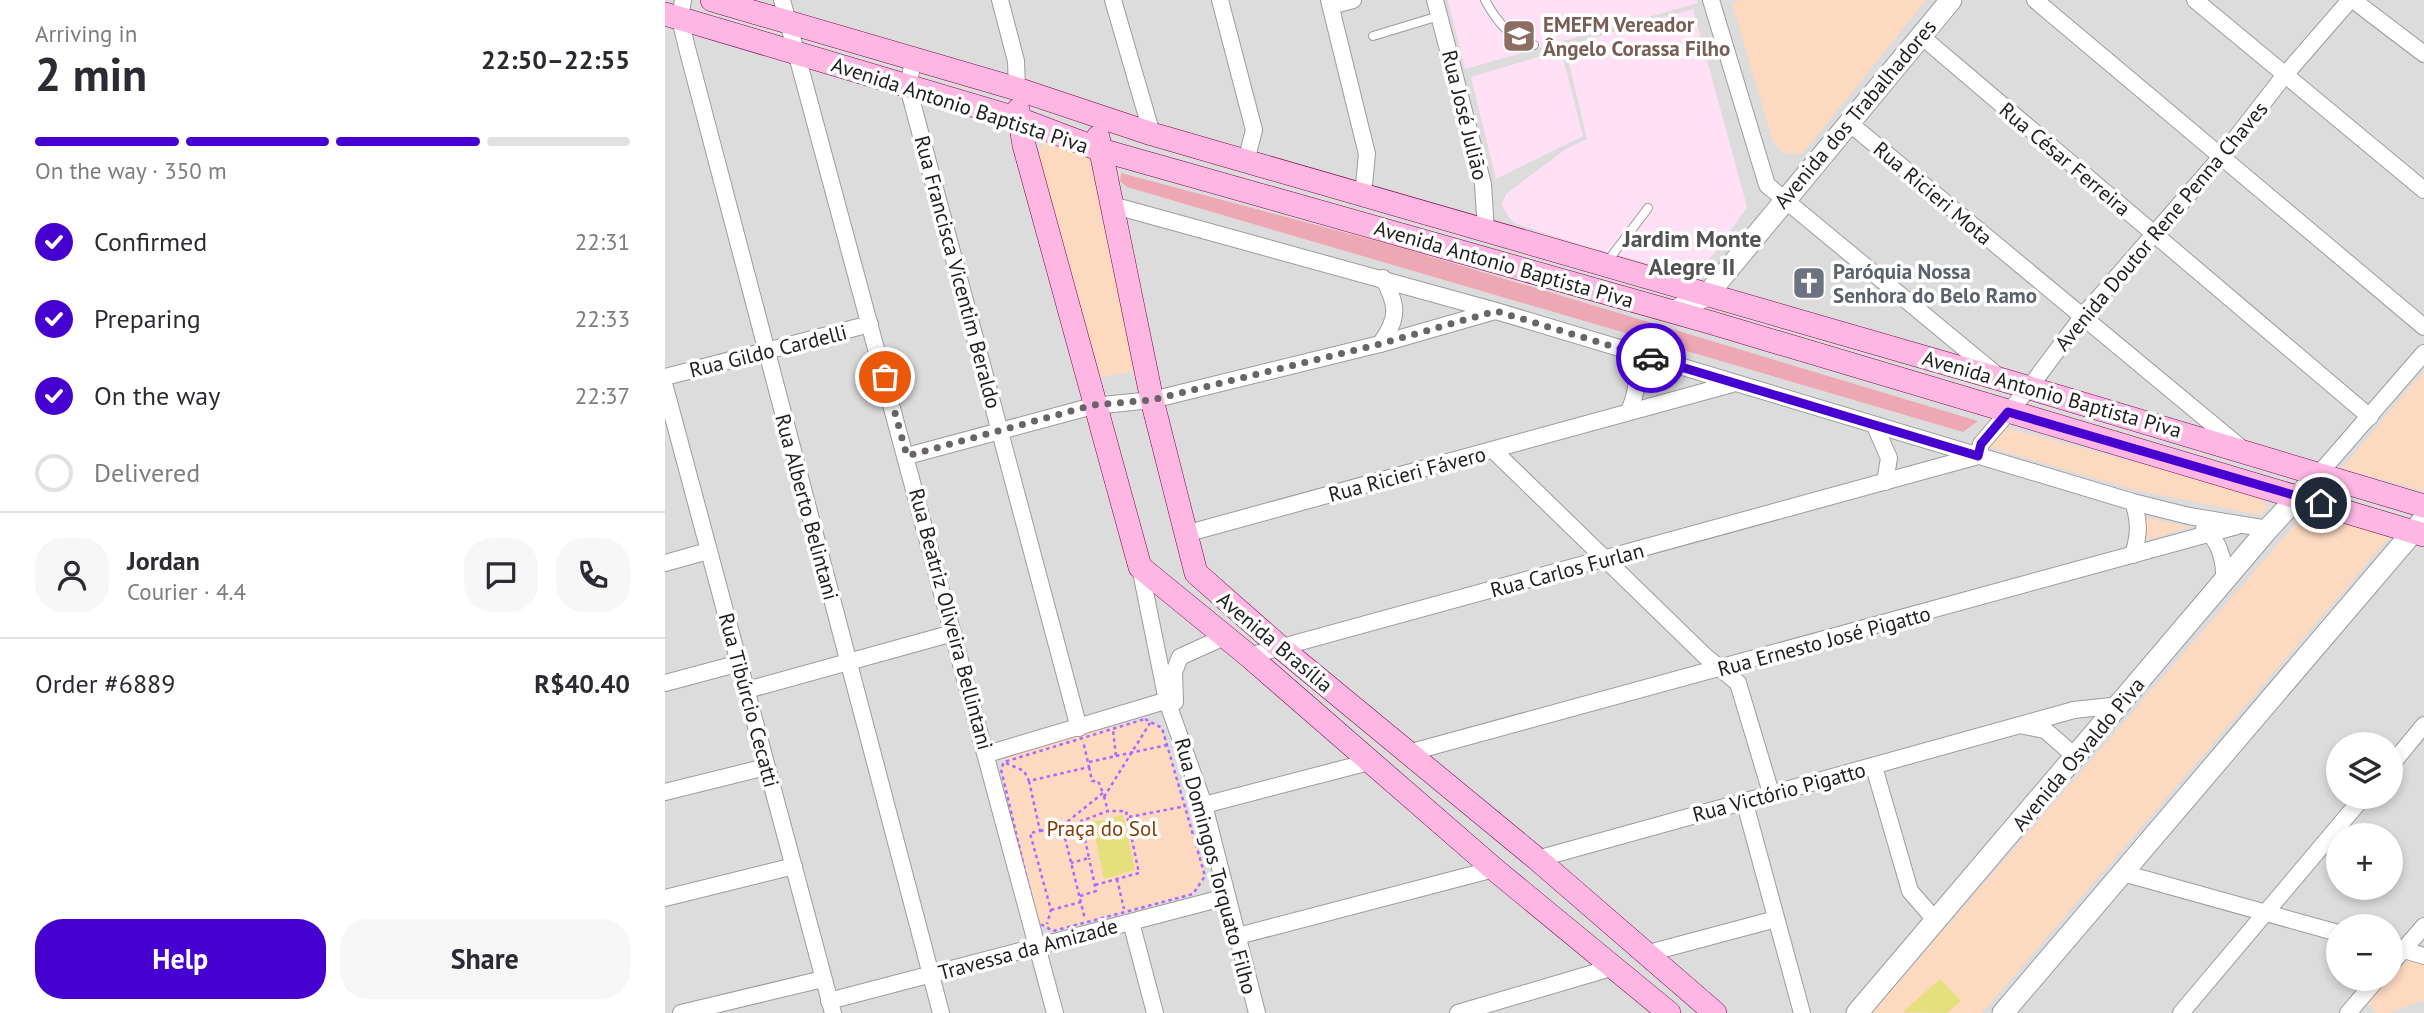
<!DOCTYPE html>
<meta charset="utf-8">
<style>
body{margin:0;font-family:"PT Sans",sans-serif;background:#f7f7f7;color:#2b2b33;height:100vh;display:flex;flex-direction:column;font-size:26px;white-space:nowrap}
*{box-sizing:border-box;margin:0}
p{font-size:23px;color:#7c7c81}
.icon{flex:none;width:38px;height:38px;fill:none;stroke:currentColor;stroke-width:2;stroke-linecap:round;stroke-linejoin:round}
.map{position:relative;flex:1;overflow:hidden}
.drawer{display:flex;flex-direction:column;background:#fff;width:665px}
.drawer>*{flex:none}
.buttons{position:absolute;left:1661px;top:732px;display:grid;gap:14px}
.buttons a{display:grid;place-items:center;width:77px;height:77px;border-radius:50%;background:#fff;box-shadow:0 4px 10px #0003;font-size:35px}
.pin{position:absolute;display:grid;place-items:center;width:60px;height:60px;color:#fff;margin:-30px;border:4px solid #fff;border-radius:50%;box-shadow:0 2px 7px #0007}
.courier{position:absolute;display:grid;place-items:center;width:70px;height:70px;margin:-35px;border:5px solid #4600cf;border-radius:50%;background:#fff;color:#222;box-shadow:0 2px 9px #0007}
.summary em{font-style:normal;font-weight:800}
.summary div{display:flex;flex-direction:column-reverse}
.summary{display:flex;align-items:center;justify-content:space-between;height:119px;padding:0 35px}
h1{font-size:46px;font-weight:800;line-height:52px}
.bar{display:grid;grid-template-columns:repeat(4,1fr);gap:10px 7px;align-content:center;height:84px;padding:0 35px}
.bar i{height:9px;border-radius:5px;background:#e1e1e2}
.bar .current{background:#4600cf}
.bar p{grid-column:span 4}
.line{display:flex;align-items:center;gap:18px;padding:0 35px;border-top:2px solid #e1e1e2}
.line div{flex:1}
.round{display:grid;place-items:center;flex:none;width:74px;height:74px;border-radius:28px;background:#f7f7f7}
ol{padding:0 35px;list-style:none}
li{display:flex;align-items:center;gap:21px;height:77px}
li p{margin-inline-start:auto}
li .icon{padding:7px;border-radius:50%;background:#4600cf;color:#fff;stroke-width:4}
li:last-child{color:#7c7c81}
li i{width:38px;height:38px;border:4px solid #e1e1e2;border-radius:50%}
.cta{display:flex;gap:14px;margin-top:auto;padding:14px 35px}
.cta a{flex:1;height:80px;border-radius:28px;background:#4600cf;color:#fff;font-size:28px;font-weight:800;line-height:80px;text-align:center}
.cta a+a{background:#f7f7f7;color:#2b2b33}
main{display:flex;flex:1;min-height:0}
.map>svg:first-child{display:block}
.residential{fill:#dddcdd;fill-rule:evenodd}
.education{fill:#ffe0f4}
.grass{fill:#eea8b3}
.park{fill:#fdd9c0}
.pitch{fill:#e5e07e}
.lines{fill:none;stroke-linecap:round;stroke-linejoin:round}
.service-casing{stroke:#9c9c9c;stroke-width:10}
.minor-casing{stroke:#9c9c9c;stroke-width:18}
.tertiary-casing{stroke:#9c9c9c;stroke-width:23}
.secondary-casing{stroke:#7d0045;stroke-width:24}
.path{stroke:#aa68ff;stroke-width:2.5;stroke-dasharray:3.5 3.5;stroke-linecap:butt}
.service{stroke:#fff;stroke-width:8}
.minor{stroke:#fff;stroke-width:16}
.tertiary{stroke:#fff;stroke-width:21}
.secondary{stroke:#feb6e2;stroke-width:23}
.done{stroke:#686468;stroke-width:7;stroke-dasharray:0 12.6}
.route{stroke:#4600cf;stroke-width:9}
.labels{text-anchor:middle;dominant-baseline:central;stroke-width:7;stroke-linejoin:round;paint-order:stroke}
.education-label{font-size:21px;font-weight:bold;fill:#785e54;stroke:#fff;text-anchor:start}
.street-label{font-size:21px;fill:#1f1f1f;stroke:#fff}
.worship-label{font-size:21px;font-weight:bold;fill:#5b616d;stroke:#fff;text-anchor:start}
.park-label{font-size:21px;fill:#863b04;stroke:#fff}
.quarter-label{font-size:24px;font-weight:bold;fill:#525252;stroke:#fff}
</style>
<main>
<section class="drawer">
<div class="summary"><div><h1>2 min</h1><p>Arriving in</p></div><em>22:50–22:55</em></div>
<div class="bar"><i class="current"></i><i class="current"></i><i class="current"></i><i></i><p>On the way · 350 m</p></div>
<ol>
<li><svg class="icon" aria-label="check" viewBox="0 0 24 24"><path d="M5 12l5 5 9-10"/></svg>Confirmed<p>22:31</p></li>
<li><svg class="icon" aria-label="check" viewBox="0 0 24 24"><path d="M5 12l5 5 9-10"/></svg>Preparing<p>22:33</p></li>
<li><svg class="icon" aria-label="check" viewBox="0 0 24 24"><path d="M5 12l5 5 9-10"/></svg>On the way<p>22:37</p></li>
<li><i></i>Delivered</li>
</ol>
<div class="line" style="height:126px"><a class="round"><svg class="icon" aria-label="person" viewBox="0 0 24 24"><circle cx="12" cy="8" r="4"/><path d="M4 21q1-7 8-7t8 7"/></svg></a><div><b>Jordan</b><p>Courier · 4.4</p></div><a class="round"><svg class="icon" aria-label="chat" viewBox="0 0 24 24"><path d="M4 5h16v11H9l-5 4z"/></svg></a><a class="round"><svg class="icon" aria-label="phone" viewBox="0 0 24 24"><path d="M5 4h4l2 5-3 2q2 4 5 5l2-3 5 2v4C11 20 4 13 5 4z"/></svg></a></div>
<div class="line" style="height:91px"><div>Order #6889</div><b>R$40.40</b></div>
<div class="cta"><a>Help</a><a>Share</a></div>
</section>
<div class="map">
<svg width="1759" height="1013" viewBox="0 0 1759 1013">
<rect width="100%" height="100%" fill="#f1e5f1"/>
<path class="residential" d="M0 0H1759V1013H0ZM1673 744H1726V796H1673ZM1673 835H1726V887H1673ZM1673 926H1726V978H1673Z"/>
<g class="education">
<path d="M783 0H1032L1033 3 800 69Z"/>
<path d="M1028 9 1082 207 1049 254 1033 270 1023 274 1011 271 920 246 852 224 844 218 837 205 841 194 901 149 922 139 900 46Z"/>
<path d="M896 50 918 136 831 179 806 77Z"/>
</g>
<path class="grass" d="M456 173 734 247 1313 421 1298 432 462 187 455 181Z"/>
<g class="park">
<path d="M1076 0H1261L1137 154 1117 153 1108 142 1067 3Z"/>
<path d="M379 139 425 155 469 368 465 372 435 377 372 160Z"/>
<path d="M1759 371V491L1677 468Z"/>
<path d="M1341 428 1591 494 1603 507 1595 515 1467 489 1324 447Z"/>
<path d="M1640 513 1727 534 1317 1013H1207Z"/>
<path d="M1480 517 1525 527 1482 540Z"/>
<path d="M480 719 497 728 540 876 528 894 388 931 372 922 336 769 343 754Z"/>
<path d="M1746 960 1759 964V1000L1724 1013H1712L1705 1006V997L1721 978H1726L1732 967Z"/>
</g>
<g class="pitch">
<path d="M458 815 470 870 439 879 427 822Z"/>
<path d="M1275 979 1296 1001 1282 1013 1238 1012Z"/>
</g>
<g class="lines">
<defs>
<g id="service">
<path d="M820 0C832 22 845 38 869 45"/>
<path d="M708 36 774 16"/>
<path d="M942 262 983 208"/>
</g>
<g id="minor">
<path d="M18 0 15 19 22 48 276 1013"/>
<path d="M117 0 390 1013"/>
<path d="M335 0 351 61 352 89"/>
<path d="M448 0 487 134"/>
<path d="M555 0 589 130 581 161"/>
<path d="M664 0 702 154 698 195"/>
<path d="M770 0 818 184 821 231"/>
<path d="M1046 0 1102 185 1333 376"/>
<path d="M1370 0 1759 327"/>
<path d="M1530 0 1759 190"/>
<path d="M1688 0 1759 54"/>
<path d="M666 6 688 0"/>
<path d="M1256 36 1705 417"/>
<path d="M248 61 243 87 414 728"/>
<path d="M1183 122 1575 447"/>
<path d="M447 205 831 311 1468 502 1524 516 1603 529"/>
<path d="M715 344C734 319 733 305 718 278"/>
<path d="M961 351C973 376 975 385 964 411"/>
<path d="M0 377 205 324"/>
<path d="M0 387 168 1013"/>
<path d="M1210 426 1224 458 1220 482"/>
<path d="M828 450 1040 656 1073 683 1106 793"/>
<path d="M242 456 428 406 487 400 715 344 830 311"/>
<path d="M1653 475 1759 353"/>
<path d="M1468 502C1475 522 1474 535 1468 555"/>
<path d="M1539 528C1556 543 1560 562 1559 583"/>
<path d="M520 534 1067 384"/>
<path d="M0 563 43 551"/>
<path d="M475 567 502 701 539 805 592 1013"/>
<path d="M584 656 1313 456 1316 444 1364 388 1417 317 1556 157 1619 76 1685 0"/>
<path d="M0 683 75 663"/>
<path d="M82 690 288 633"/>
<path d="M510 702 509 672 515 657 559 637"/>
<path d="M1359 726 1380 730 1411 757"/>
<path d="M743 753 1572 526"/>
<path d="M322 754 510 698"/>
<path d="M1726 765 1759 725"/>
<path d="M1209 767 1245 891 1271 921"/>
<path d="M0 792 101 767"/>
<path d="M1079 800 1137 1013"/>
<path d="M539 805 704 762"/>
<path d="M872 859 1409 710 1455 705"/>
<path d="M1458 873 1673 933"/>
<path d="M0 898 129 866"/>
<path d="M466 922 490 1013"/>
<path d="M573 936 829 869"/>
<path d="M1726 946 1759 956"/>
<path d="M980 954 1111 919"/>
<path d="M1726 964 1759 926"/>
<path d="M164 1001 561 897"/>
<path d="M16 1013 158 979"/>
<path d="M793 1013 949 967"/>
<path d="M1516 1013 1699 796"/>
<path d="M1683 1013 1713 978"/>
</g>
<g id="tertiary">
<path d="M1008 312 1042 295 1286 0"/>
<path d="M1192 1013 1603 529 1653 475"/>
<path d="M1338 1013 1759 519"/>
</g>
<g id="secondary">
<path d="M47 0 352 89 487 134 1338 380 1759 506"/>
<path d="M0 14 354 119 436 150 1044 322 1759 535"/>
<path d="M353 110 359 145 475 567 584 656 829 869 1004 1013"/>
<path d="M433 137 487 400 531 573 615 647 872 859 1050 1013"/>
</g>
</defs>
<use href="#service" class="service-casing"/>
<use href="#minor" class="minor-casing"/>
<use href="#tertiary" class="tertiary-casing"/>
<use href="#secondary" class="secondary-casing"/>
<g class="path">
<path d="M480 719 497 728 540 876 528 894 388 931 372 922 336 769 339 762Z"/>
<path d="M451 756 502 745"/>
<path d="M424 762 451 756 448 730"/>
<path d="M341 763 359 771 364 781 424 767 418 741"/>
<path d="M424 767 427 781H433L438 793"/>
<path d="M364 781 375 831 365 833 386 910 382 924"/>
<path d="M439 797 485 723"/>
<path d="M464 817 521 806"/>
<path d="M397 826 438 793 443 811 416 821 424 858 406 863"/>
<path d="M375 831 397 826 420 919"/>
<path d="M452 879 459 909"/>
<path d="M430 885 474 873 461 811H443"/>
<path d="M415 896 431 891 424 858"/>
<path d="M386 910 416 902"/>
</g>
<use href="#service" class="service"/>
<use href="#minor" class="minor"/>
<use href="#tertiary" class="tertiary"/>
<use href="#secondary" class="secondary"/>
</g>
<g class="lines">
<path class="done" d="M220 377 242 456 428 405 487 400 715 344 831 311 986 358"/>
<path class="route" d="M986 358 1313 456 1316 444 1343 412 1656 503"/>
</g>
<defs>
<symbol id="school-square" viewBox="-11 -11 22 22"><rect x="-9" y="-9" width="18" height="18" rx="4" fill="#8d6e63" stroke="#fff"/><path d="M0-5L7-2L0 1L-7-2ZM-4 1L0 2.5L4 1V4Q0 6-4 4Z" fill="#fff"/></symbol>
<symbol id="church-square" viewBox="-11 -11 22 22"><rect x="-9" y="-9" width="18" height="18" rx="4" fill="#6b7280" stroke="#fff"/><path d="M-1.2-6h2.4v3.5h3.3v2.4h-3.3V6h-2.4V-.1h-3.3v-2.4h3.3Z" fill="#fff"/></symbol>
</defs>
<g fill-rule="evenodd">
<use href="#school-square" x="835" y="17" width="38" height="38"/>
<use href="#church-square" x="1125" y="264" width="38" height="38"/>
</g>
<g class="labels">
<g class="education-label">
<text x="878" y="24">EMEFM Vereador<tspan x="878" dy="24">Ângelo Corassa Filho</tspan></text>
</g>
<g class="street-label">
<text transform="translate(295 105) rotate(18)">Avenida Antonio Baptista Piva</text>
<text transform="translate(1190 114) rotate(-50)">Avenida dos Trabalhadores</text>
<text transform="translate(800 115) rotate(76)">Rua José Julião</text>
<text transform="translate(1400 159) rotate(40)">Rua César Ferreira</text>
<text transform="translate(1268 193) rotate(40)">Rua Ricieri Mota</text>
<text transform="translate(1496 226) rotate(-50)">Avenida Doutor Rene Penna Chaves</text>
<text transform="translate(839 264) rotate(16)">Avenida Antonio Baptista Piva</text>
<text transform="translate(293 272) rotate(75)">Rua Francisca Vicentim Beraldo</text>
<text transform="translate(103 351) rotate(-14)">Rua Gildo Cardelli</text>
<text transform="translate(1387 394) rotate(16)">Avenida Antonio Baptista Piva</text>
<text transform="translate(742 474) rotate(-15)">Rua Ricieri Fávero</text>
<text transform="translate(142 507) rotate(75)">Rua Alberto Belintani</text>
<text transform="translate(902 570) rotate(-15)">Rua Carlos Furlan</text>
<text transform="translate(286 619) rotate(75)">Rua Beatriz Oliveira Bellintani</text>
<text transform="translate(1159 641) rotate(-15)">Rua Ernesto José Pigatto</text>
<text transform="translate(610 642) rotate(40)">Avenida Brasília</text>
<text transform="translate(84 700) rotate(75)">Rua Tibúrcio Cecatti</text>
<text transform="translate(1413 754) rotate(-50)">Avenida Osvaldo Piva</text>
<text transform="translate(1114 792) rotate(-15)">Rua Victório Pigatto</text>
<text transform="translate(551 866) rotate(75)">Rua Domingos Torquato Filho</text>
<text transform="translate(363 949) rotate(-15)">Travessa da Amizade</text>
</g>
<g class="worship-label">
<text x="1168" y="271">Paróquia Nossa<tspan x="1168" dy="24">Senhora do Belo Ramo</tspan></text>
</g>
<g class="park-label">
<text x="437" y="828">Praça do Sol</text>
</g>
<g class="quarter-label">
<text x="1027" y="238">Jardim Monte<tspan x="1027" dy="28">Alegre II</tspan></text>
</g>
</g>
</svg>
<div class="buttons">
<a><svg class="icon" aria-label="layers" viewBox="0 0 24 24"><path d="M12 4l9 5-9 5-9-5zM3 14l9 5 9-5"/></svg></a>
<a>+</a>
<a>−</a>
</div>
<div class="pin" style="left:220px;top:377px;background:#ea580c"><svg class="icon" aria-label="bag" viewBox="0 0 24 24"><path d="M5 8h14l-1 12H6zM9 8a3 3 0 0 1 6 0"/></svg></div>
<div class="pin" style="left:1656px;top:503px;background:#1f2937"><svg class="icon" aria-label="home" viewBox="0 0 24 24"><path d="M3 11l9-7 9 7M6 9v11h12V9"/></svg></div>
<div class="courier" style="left:986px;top:358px"><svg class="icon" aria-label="car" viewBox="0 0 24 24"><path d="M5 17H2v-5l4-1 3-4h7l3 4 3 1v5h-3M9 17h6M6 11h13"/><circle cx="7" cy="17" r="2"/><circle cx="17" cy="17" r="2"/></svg></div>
</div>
</main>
